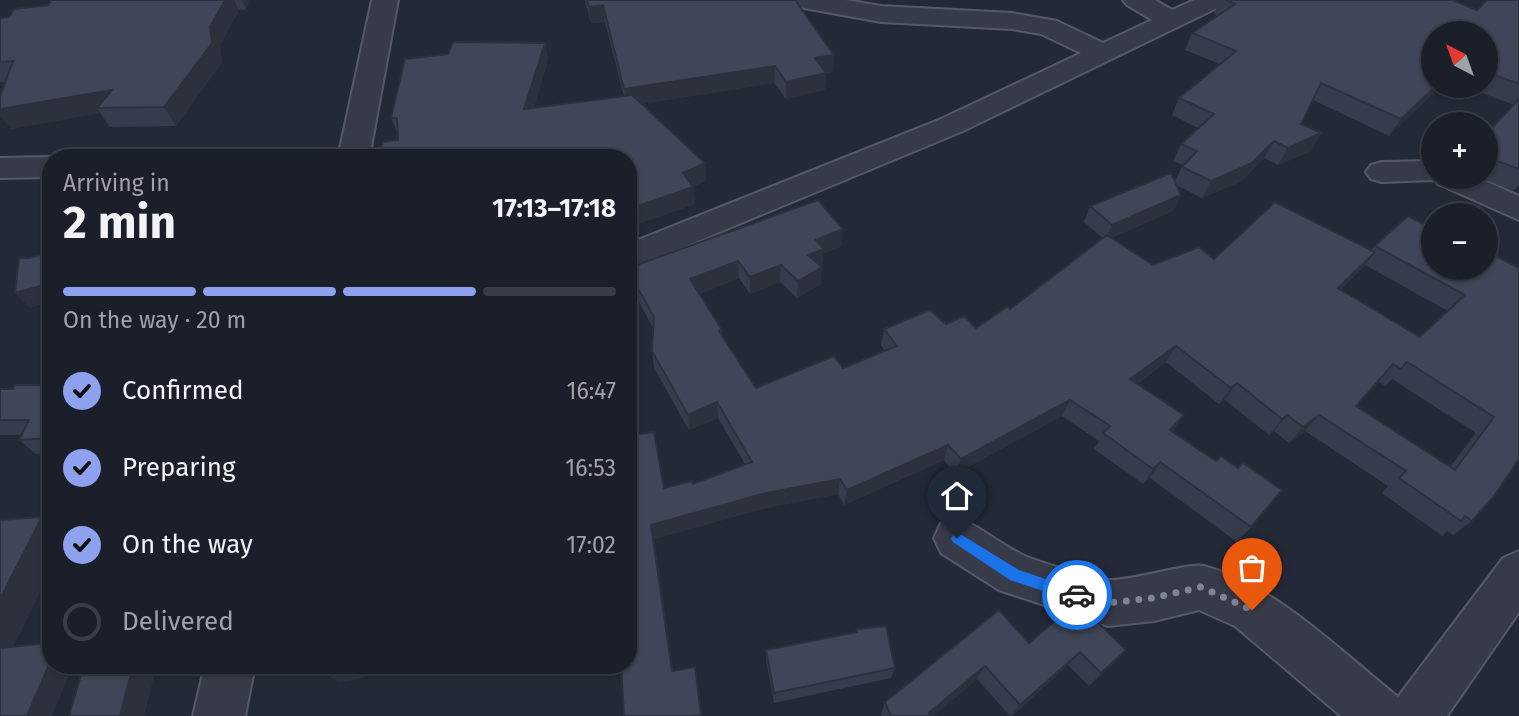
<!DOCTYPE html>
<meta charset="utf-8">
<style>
body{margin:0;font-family:"Fira Sans",sans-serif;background:#242732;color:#f1f3f6;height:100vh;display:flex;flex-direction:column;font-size:26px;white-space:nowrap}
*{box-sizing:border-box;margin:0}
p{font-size:23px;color:#a0a2a8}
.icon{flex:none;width:38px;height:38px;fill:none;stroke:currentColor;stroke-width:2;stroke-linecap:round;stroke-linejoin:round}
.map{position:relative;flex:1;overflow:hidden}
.sheet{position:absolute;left:42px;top:149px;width:595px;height:525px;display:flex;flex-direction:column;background:#1b1f2a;border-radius:28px;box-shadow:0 2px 5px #0004,0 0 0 2px #393d47}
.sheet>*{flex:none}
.needle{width:46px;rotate:319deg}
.tools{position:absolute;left:1421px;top:21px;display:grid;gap:14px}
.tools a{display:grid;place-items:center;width:77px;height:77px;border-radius:50%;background:#1b1f2a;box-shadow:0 2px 5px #0004,0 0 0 2px #393d47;font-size:35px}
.pin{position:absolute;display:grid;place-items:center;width:60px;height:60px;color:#fff;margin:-72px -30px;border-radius:50% 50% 50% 0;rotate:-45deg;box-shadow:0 0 7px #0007}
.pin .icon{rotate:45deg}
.courier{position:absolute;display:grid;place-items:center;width:70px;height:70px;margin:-35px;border:5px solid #1a73e8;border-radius:50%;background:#fff;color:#222;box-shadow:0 2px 9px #0007}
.overview em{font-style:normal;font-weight:700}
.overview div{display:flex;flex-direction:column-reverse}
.overview{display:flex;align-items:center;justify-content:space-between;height:119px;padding:0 21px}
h1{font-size:46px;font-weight:700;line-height:52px}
.bar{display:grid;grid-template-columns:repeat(4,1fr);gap:10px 7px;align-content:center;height:84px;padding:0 21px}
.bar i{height:9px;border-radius:5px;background:#393d47}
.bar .active{background:#8ea1ee}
.bar p{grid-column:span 4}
ol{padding:0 21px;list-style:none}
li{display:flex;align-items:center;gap:21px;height:77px}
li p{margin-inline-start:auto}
li .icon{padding:7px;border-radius:50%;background:#8ea1ee;color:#111;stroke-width:4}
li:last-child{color:#a0a2a8}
li i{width:38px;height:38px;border:4px solid #393d47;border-radius:50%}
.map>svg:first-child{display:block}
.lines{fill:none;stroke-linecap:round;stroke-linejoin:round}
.street-casing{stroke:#555967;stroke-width:4}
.street{fill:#373b49;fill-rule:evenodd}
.wall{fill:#373c4c;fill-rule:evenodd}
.shaded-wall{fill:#2d313e}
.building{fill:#404658;stroke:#2d313e;stroke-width:2;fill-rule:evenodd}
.route{fill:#1a73e8}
.done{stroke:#808594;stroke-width:7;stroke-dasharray:0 12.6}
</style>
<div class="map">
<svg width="1519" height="716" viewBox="0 0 1519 716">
<rect width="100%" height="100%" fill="#242938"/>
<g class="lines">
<defs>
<g id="street">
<path d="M372 0H398L369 158H338Z"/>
<path d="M791 0H846L881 6 1012 13 1057 21 1103 43 1152 20 1127 5 1123 0H1155L1172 10 1194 0H1227L1223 5 963 131 628 270V244L941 119 1081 53 1041 34 1012 29 881 22 804 8 795 5Z"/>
<path d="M51 157V177L0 178V158Z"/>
<path d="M1433 161V177H1476L1519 196V220L1438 184 1435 180 1382 182 1371 179 1366 172 1371 165 1382 162Z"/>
<path d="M957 517C982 527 1002 546 1027 557 1043 563 1093 579 1109 580 1132 581 1191 562 1204 566 1277 586 1340 651 1398 697L1503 558 1519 551V612L1447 716H1341L1235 626 1199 610 1154 621 1108 626 999 590 941 553 934 538 941 523Z"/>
<path d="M205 665H255L245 716H193Z"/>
</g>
</defs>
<use href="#street" class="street-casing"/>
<use href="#street" class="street"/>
</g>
<g class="wall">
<path d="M51 0H249L246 9 239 10 220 45 222 62 176 126 110 127 100 113 11 129 6 82H0V18L9 17 49 5Z"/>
<path d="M585 0H795L834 55 833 72 826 73 825 90 786 99 774 83 641 104 705 163 706 180 693 187 695 204 635 225 628 216V158L398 140V134L391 118 545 43 548 60 534 107 624 96 605 22 591 23Z"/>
<path d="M1220 0H1452L1477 10 1519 0V185L1513 191 1478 177H1486V134L1514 105 1464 86H1486V33L1433 86 1389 136 1313 100 1301 124 1321 133 1311 151 1278 165 1264 158 1242 181 1202 198 1176 185 1181 195 1173 211 1111 238 1153 265 1214 259 1371 250 1375 246 1433 268H1519V461H1518L1472 521 1453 535 1447 531 1442 536 1382 493 1388 486 1305 431 1289 443 1274 431 1269 435 1225 400 1219 404 1166 362 1137 384 1173 432 1251 527 1237 542 1150 478 1143 484 1094 449 1099 441 1062 416 955 474 944 460 844 505 838 494 766 508 654 539 673 670 702 716H624L621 665 664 488 693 484 745 464 718 418 689 430 654 368 652 351 653 328 630 285 628 268 842 246 823 254 822 266H821V284L797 298 780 282 750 294 739 278 699 294 722 330V336L756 388 843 368 885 351 881 345 884 329 946 324 976 328 1010 309 1103 238 1084 222 1090 206 1175 181 1183 165 1173 161 1181 144 1198 128 1172 115 1179 98 1220 64 1185 50 1192 33 1217 16 1214 14ZM1365 265 1448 311 1420 337 1340 289ZM1392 379 1476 433 1450 467 1356 406 1378 381 1385 386Z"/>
<path d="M51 385V458L48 456 49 453 36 454 19 440 21 435H0V389Z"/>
<path d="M857 629 895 668 891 678 774 703 766 660V650L856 632Z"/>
<path d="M1029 643 1126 650 1113 664 1089 686 1068 665 1012 716H1010L977 679 933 716H882L881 714 885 702Z"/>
</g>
<g class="shaded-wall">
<path d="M225 0H234L239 10 220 45 222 62 176 126 164 107Z"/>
<path d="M242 0H249L246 9Z"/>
<path d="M603 5 605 22 591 23 589 7Z"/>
<path d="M545 43 548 60 528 126 524 109Z"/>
<path d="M834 55 833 72 814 75 815 58Z"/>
<path d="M775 66 774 83 627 106 624 89Z"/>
<path d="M826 73 825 90 786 99V82Z"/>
<path d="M1436 86H1442L1389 136 1401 119Z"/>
<path d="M112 90 97 108 100 113 11 129 0 116V109Z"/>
<path d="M1321 133 1311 151 1278 165 1288 148Z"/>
<path d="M1274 141 1264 158 1242 181 1202 198 1211 181Z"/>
<path d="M705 163 706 180 692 187H693L695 204 635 225 632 208 683 173Z"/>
<path d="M1181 195 1173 211 1105 240 1112 225Z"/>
<path d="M843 229 842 246 823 254 822 266 807 272 808 255 816 240Z"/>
<path d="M1375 252 1362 269 1325 305 1338 288Z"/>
<path d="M738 261 739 278 692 296 690 279Z"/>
<path d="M781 265 780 282 750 294V277Z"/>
<path d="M822 267 821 284 797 298 798 281Z"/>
<path d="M51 283V302L30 308 15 293Z"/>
<path d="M1176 346 1166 362 1121 395 1130 379Z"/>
<path d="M1237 383 1225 400 1219 404 1231 388Z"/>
<path d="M1070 400 1062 416 955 474 961 459Z"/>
<path d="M717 402 718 418 689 430 688 415Z"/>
<path d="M1184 415 1173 431 1160 445 1170 430Z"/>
<path d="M1287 415 1274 431 1269 435 1282 419Z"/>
<path d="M1319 415 1305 431 1289 443 1303 427Z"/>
<path d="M948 445 944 460 844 505 847 490Z"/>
<path d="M1160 462 1150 478 1143 484 1153 469Z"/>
<path d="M840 479 838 494 766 508 654 539 675 682 672 671 651 525 766 493Z"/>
<path d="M42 517 51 524V570L0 674V599Z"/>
<path d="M1126 650 1113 664 1089 686 1101 673Z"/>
<path d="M1080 652 1068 665 1011 716 1020 705Z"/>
<path d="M51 660V665H73L52 716H27Z"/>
<path d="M133 665H157L144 716H120Z"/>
<path d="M360 665H367L366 677 338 683 332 678Z"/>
<path d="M985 666 977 679 933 716H927L929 713Z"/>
</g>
<g class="building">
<path d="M51 0H225L210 27 212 43 164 107 97 108 112 90 0 109V97L13 61 0 62V18L9 17 14 9 49 5Z"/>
<path d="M587 0H795L834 55 815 58 826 73 786 82 775 66 624 89 603 5 589 7Z"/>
<path d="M1226 0H1452L1477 10 1487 0H1519V84L1486 72V33H1433V86H1436L1401 119 1321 83 1301 124 1321 133 1288 148 1274 141 1252 163 1211 181 1182 167 1197 151 1181 144 1214 114 1179 98 1236 51 1192 33 1235 4Z"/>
<path d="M453 42 545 43 524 109 632 95 705 163 683 173 693 187 632 208 628 203V158H378L383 142 398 140 397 118H391L405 59 448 54Z"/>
<path d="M1519 99V169L1486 157V134Z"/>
<path d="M1171 173 1181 195 1112 225 1090 206Z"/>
<path d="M818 200 843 229 816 240 824 249 808 255 822 267 798 281 781 265 750 277 738 261 690 279 722 330 719 331 756 388 834 356 843 368 897 346 884 329 930 310 946 324 964 316 976 328 1007 307 1010 309 1107 235 1153 265 1199 247 1214 259 1275 202 1375 252 1338 288 1420 337 1465 295 1375 246 1408 216 1433 229V268H1486V251L1519 268V459L1494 496 1472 521 1465 516 1461 521 1399 478 1406 471 1319 415 1303 427 1287 415 1282 419 1237 383 1231 388 1176 346 1130 379 1184 415 1170 430 1216 461 1221 456 1238 468 1243 463 1282 490 1251 527 1160 462 1153 469 1103 433 1110 426 1070 400 961 459 948 445 847 490 840 479 766 493 651 525 672 671 695 667 701 715 693 716H624L621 665H628V436L654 432 664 488 692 481 693 484 752 462 717 402 688 415 652 351 654 317 628 271V268ZM1407 362 1494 417 1455 470 1356 406 1393 364 1401 369Z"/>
<path d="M51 252V283L15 293 19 258H29Z"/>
<path d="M15 385H51V438L19 440 29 420H0V389H13Z"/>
<path d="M42 517 0 599V520Z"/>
<path d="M1077 602 1126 650 1101 673 1080 652 1020 705 985 666 929 713 931 716H891L885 702 999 610 1029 643Z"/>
<path d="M886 626 895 668 774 693 766 650 857 632V629Z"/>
<path d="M51 643V660L27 716H0V648Z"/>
<path d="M84 665H133L120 716H69Z"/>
<path d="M333 665H360V672L332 678Z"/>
</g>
<path class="route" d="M957 532 1019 570 1081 591V600L1077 602 1010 580 953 542 951 538Z"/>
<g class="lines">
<path class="done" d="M1077 595 1108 603 1153 598 1201 587 1252 610"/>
</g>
</svg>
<div class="tools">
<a><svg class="needle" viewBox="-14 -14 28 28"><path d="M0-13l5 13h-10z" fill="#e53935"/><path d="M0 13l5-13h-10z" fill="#a0a2a8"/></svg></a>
<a>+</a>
<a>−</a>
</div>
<div class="pin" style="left:1252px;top:610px;background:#ea580c"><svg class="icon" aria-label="bag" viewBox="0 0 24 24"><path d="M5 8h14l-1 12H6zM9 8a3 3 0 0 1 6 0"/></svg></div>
<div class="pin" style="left:957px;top:538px;background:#1f2937"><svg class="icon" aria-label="home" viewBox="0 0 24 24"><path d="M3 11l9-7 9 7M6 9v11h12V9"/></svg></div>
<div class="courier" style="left:1077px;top:595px"><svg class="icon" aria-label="car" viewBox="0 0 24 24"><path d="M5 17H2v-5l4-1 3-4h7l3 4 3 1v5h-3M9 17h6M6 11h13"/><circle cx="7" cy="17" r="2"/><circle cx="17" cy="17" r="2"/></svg></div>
<section class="sheet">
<div class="overview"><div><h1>2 min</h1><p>Arriving in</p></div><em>17:13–17:18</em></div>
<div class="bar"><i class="active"></i><i class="active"></i><i class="active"></i><i></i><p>On the way · 20 m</p></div>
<ol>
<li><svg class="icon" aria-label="check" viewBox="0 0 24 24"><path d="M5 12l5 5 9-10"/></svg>Confirmed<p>16:47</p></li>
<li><svg class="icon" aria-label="check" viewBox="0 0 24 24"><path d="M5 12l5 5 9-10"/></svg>Preparing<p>16:53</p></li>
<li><svg class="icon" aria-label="check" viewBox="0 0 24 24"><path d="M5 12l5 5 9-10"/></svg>On the way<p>17:02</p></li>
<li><i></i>Delivered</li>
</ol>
</section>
</div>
